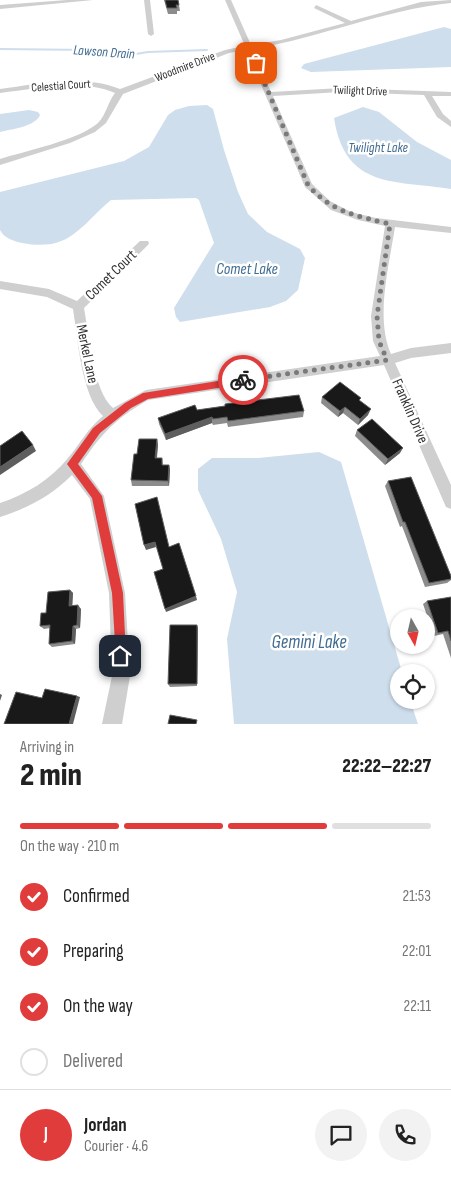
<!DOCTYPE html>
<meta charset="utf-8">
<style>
body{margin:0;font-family:"Sofia Sans Condensed",sans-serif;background:#f2f2f2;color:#222;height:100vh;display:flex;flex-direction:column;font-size:19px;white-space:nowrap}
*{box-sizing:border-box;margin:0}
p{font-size:16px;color:#767676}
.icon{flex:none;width:28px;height:28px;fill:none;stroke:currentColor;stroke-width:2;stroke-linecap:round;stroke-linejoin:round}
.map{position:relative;height:724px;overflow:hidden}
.side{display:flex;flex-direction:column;background:#fff;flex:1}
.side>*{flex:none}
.needle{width:32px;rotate:172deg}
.fabs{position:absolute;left:390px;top:609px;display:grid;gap:10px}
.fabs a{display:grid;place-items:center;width:45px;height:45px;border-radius:50%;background:#fff;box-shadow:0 1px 4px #0004;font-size:25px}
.pin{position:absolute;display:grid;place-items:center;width:42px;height:42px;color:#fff;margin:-21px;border-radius:10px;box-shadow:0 2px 8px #0006}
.courier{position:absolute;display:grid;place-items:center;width:50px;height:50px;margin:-25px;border:4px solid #e03c3c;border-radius:50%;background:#fff;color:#222;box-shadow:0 1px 6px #0007}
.head em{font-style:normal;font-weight:800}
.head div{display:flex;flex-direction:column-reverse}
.head{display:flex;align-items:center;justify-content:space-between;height:85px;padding:0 20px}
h1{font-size:32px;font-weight:800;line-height:38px}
.bar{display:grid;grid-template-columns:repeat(4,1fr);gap:8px 5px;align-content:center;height:60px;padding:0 20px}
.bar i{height:6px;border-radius:4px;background:#e0e0e0}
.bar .on{background:#e03c3c}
.bar p{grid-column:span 4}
.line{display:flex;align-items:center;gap:12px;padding:0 20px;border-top:1px solid #e0e0e0}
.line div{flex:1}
.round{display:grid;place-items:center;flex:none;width:52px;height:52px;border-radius:26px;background:#f2f2f2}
ol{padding:0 20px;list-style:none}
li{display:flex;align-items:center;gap:15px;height:55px}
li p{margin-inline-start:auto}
li .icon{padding:5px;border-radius:50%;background:#e03c3c;color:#fff;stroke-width:4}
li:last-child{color:#767676}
li i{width:28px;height:28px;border:2px solid #e0e0e0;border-radius:50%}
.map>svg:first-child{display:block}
.water{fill:#cedeec}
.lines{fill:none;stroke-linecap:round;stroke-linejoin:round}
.stream{stroke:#cedeec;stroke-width:2}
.minor{fill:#cfcfcf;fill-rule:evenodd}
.wall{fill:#8c8c8c}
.shaded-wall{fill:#5e5e5e}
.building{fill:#191919;stroke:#5e5e5e}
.route{fill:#e03c3c}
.done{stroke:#7a7a7a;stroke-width:5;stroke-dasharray:0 9}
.labels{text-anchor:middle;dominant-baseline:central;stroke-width:5;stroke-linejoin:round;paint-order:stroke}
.far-street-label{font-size:12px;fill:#323232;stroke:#fff}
.far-water-label{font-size:14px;font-style:italic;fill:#416d92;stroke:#fff}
.street-label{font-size:15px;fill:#323232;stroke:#fff}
.water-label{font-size:16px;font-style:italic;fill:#416d92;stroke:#fff}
.near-water-label{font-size:19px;font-style:italic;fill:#416d92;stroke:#fff}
</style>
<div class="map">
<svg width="451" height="724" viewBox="0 0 451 724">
<rect width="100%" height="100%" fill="#fff"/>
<g class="water">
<path d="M444 27 451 29V67L311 72 301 68 304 64Z"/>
<path d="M207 105 213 109 224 150 238 192 248 214 267 232 300 249 305 258 298 290 286 301 270 307 180 322 176 317 174 308 214 243 199 200 196 198 111 200C79 227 70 252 22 243 13 241 4 238 0 230V192L124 161 149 147 168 115 175 110 189 106Z"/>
<path d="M363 107 379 112 417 142 451 160V189C396 180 345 190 334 118Z"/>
<path d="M29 110 38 112 40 115C35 127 11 129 0 132V114Z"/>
<path d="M319 452 341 462 402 672H399V700H410L418 724H234L227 639 237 592 221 539 198 490V469L212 458H258Z"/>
</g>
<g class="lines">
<path class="stream" d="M0 49 90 50 117 53 123 56 148 52 207 50"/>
<g class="minor">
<path d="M67 0H93L0 9V5Z"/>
<path d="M144 0H150L154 34 151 36 148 34Z"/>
<path d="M225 0H231L251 45 281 40 345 23 314 8 316 5 351 21 421 2 451 0V3C383 10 320 38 252 49L271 92 341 88 451 92V96H432L443 114 451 121V127L437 117 424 95 341 92 273 96 312 184 330 201 351 212 376 218 451 227V233L395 227C389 266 375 318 391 354L411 348 451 343V353L411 358 395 363 451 485V509L446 507 384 365 148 400C115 419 102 433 81 464L104 496 125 593 130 676 122 724H102L112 676 109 593 90 499 72 475C51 496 28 508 0 517V503C27 494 50 480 68 458 80 444 88 428 103 416 81 395 78 339 73 309L47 297 0 289V281L49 289 77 301 140 241H148L149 243 148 245 84 308C89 335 93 391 113 408L146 390 380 356 373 341 371 316 385 226 358 220 331 210 305 187 246 50 229 53 123 94 106 123 95 132 70 143 0 165V159C25 151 79 140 98 123 106 115 108 102 115 93 79 78 37 89 0 93V89C39 84 82 74 120 89L225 50 245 46Z"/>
</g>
</g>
<g class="wall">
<path d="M164 0H178L179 5 180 11H177V14H168Z"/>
<path d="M322 397 360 401 368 415 358 425 343 413 338 417 321 403Z"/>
<path d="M225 404 304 411 303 417 228 427 227 423 213 425 212 423 166 440 159 424 158 418 197 410 225 406Z"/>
<path d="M357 430 400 453 385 465 355 436Z"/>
<path d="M157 439 158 445 157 458H162L163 465H169L170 470 169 486H132L131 480Z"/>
<path d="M388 481 451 576V580L447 583 425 587 402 526 400 527 385 486Z"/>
<path d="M70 590 73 593 72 606 81 609 80 628 76 629 75 644 52 647 49 644 50 628 44 629 40 626 46 613Z"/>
<path d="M451 597V658L443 634 434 636 423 604 427 601Z"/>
<path d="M198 628 197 686 170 687 168 684Z"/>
</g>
<g class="shaded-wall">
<path d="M345 407 343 413 338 417 340 411Z"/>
<path d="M371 409 368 415 358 425 360 419Z"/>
<path d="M212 417V423L166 440 165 434Z"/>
<path d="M157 439 158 445 156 463 155 458Z"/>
<path d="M33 445 36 451 0 475V467Z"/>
<path d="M403 448 400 453 385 465 388 459Z"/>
<path d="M169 465 170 470 169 486 168 481Z"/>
<path d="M155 542 156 547 146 550 144 545Z"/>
<path d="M70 590 73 593 72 610 69 606Z"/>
<path d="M196 596 197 600 166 612 165 609Z"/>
<path d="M78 605 81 609 80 628 77 625Z"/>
<path d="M197 625 198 628 197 686Z"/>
<path d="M73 626 76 629 75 644 72 641Z"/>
<path d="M0 694 2 695 0 701Z"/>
<path d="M77 696 80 697 73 724H69Z"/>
</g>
<g class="building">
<path d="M165 0H178L179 5H176L177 8H167Z"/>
<path d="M340 382 361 398 359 400 371 409 360 419 345 407 340 411 322 397Z"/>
<path d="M299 395 304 411 228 421 227 417 213 419 212 417 165 434 158 418 195 405 197 410 225 406V404Z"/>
<path d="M372 419 403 448 388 459 357 430Z"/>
<path d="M22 431 33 445 0 467V446Z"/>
<path d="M139 439H157L155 458H162V465H169L168 481 131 480 134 454H137Z"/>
<path d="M411 477 451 576V579L429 583 405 522H403L388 481Z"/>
<path d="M157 497 169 547 179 543 196 596 165 609 154 572 163 569 155 542 144 545 135 504Z"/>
<path d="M70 590 69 606 78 605 77 625 73 626 72 641 49 644 50 625 40 626 41 613H46L48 592Z"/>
<path d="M451 597V641L448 631 438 633 427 601Z"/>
<path d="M170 625H197V684H168Z"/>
<path d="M45 689 77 696 69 724H4L16 692 42 698Z"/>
<path d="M170 715 197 720 196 724H168Z"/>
</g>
<path class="route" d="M243 377 248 380 243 384 148 399 131 408 100 433 78 464 102 496 123 593 126 656 125 660 120 662 116 660 112 593 92 498 67 464 93 428 125 403 143 393Z"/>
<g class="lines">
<path class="done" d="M243 380 387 360 379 341 377 316 390 224C357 216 331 212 308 185L256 63"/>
</g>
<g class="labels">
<g class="far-street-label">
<text transform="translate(185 67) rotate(-21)">Woodmire Drive</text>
<text transform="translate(61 86) rotate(-4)">Celestial Court</text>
<text transform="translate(360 91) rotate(2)">Twilight Drive</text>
</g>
<g class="far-water-label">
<text transform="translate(104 52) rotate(4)">Lawson Drain</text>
<text x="378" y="147">Twilight Lake</text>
</g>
<g class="street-label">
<text transform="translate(111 275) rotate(-44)">Comet Court</text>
<text transform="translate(87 354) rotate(78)">Merkel Lane</text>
<text transform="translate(410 411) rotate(66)">Franklin Drive</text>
</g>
<g class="water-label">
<text x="247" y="269">Comet Lake</text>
</g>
<g class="near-water-label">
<text x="309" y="642">Gemini Lake</text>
</g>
</g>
</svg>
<div class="fabs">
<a><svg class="needle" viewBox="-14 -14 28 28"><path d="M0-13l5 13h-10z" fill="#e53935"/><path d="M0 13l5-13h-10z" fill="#767676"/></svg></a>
<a><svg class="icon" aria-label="locate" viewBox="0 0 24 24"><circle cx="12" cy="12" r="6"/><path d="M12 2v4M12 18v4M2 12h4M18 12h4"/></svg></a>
</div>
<div class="pin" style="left:256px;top:63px;background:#ea580c"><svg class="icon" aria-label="bag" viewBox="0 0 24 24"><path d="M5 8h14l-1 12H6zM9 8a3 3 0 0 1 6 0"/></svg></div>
<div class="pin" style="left:120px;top:656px;background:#1f2937"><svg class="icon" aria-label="home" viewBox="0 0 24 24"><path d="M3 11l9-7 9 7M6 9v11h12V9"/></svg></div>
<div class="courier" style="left:243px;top:380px"><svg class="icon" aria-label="bike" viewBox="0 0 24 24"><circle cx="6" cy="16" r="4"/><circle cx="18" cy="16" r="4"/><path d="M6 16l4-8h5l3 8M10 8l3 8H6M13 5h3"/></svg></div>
</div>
<section class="side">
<div class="head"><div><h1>2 min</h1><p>Arriving in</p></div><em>22:22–22:27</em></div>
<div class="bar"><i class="on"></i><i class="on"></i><i class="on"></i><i></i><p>On the way · 210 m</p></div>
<ol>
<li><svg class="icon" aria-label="check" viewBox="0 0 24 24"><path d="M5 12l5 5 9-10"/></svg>Confirmed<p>21:53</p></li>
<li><svg class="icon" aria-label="check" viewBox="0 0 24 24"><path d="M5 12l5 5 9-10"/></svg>Preparing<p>22:01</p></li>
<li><svg class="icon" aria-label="check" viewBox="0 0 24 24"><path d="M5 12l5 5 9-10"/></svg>On the way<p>22:11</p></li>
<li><i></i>Delivered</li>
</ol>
<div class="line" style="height:90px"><b class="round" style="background:#e03c3c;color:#fff">J</b><div><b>Jordan</b><p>Courier · 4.6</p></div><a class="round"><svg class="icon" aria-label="chat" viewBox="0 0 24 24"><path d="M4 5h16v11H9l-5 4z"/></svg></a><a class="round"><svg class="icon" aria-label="phone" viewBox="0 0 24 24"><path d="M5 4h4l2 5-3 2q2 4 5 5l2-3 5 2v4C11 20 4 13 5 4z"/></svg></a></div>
</section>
